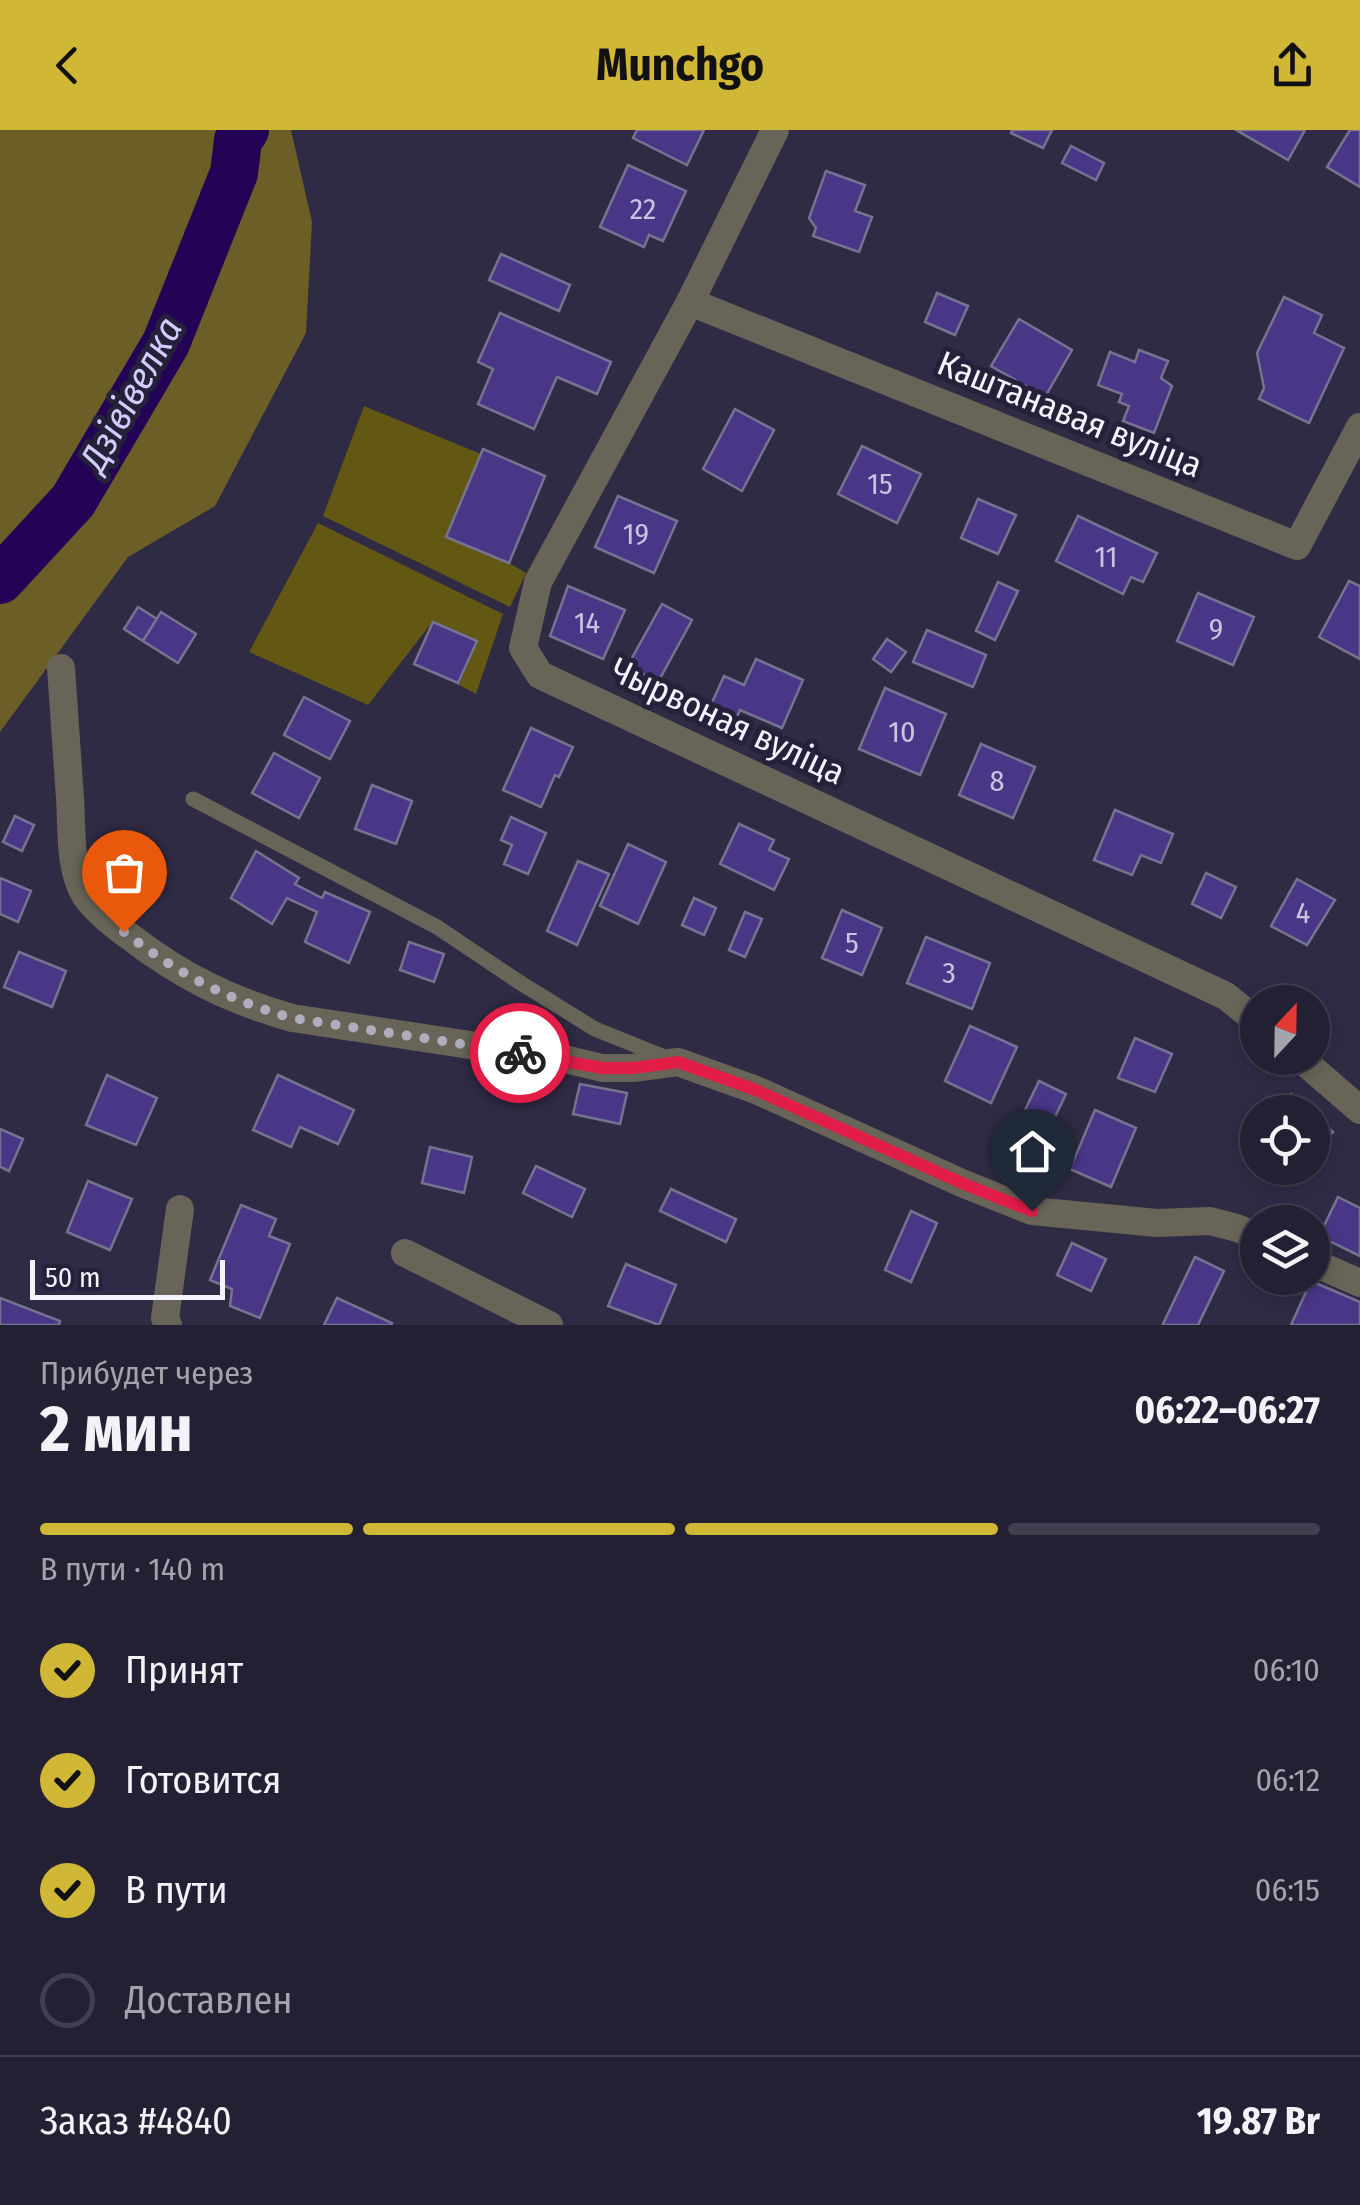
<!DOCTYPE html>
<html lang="ru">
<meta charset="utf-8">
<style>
body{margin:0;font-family:"Fira Sans Condensed",sans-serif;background:#2b283c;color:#f1f3f6;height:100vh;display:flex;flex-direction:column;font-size:38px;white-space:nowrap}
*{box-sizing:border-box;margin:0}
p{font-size:32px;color:#a3a3ac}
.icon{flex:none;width:55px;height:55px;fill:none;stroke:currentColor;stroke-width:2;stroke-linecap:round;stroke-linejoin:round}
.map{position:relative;height:1195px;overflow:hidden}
.sheet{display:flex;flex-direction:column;background:#232034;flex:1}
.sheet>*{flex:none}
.needle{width:65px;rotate:22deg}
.fabs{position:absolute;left:1240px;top:855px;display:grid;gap:20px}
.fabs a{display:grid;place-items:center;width:90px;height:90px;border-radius:50%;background:#232034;box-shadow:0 5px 15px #0003,0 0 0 2px #403e4f;font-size:50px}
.scale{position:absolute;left:30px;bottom:25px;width:195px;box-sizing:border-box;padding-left:10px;border:5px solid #f3f2fd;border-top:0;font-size:28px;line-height:35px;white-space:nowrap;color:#f3f2fd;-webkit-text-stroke:8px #25213a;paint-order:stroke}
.pin{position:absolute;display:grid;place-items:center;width:85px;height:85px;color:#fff;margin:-102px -42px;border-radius:50% 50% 50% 0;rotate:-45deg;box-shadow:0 0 10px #0007}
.pin .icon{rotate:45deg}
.courier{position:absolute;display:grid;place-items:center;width:100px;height:100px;margin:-50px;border:8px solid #e11d48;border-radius:50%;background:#fff;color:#222;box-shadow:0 2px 12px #0007}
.overview em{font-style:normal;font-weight:700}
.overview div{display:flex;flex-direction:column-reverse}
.overview{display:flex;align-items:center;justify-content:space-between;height:170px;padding:0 40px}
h1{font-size:65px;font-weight:700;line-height:75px}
.bar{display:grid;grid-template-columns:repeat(4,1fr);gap:15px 10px;align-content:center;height:120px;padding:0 40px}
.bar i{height:12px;border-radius:8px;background:#403e4f}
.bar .selected{background:#d0b836}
.bar p{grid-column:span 4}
.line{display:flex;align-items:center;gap:25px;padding:0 40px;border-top:2px solid #403e4f}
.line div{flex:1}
ol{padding:0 40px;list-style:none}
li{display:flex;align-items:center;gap:30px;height:110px}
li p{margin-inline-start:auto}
li .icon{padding:10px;border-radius:50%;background:#d0b836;color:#111;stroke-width:4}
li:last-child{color:#a3a3ac}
li i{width:55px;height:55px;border:5px solid #403e4f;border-radius:50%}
header{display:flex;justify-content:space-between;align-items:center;height:130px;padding:0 40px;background:#d0b836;color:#111;font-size:45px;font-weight:700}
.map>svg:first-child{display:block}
.green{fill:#635714}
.forest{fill:#6b5f27}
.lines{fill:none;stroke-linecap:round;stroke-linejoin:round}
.river{stroke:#230356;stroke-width:48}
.building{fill:#493687;stroke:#767391;stroke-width:2.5}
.service{stroke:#686558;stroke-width:15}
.minor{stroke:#686558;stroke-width:28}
.done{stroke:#aeacbd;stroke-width:10;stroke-dasharray:0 18}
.route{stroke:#e11d48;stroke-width:12}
.labels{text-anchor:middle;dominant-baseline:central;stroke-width:10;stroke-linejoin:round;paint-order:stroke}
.number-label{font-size:30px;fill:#c8c3e0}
.street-label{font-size:35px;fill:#f3f2fd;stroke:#25213a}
.water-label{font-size:38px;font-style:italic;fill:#d1ccfa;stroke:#25213a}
</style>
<header><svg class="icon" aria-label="back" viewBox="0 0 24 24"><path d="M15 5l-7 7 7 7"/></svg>Munchgo<svg class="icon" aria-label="share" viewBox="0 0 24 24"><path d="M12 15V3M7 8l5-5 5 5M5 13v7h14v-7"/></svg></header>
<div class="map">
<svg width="1360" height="1195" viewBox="0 0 1360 1195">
<rect width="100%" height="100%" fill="#2f2b45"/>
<g class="green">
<path d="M364 276 481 324 446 407 509 433 526 443 510 477 323 386Z"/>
<path d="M318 393 503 484 476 564 459 555 478 510 433 491 368 575 249 522Z"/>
</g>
<path class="forest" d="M0 0H291L312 92 306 203 215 376 128 427 0 602Z"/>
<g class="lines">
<path class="river" d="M0 450 73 371 166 213 234 43 238 10 245 0"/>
</g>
<g class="building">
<path d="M637 0H704L687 35 633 8Z"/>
<path d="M1012 0H1052L1043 18 1011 3Z"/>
<path d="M1236 0H1305L1288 30Z"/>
<path d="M1350 0H1360V57L1327 37Z"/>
<path d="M1071 16 1104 33 1096 50 1062 33Z"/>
<path d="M628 35 686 61 663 111 649 105 644 117 600 97Z"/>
<path d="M826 41 865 55 855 81 872 87 859 122 813 106 816 98 809 88Z"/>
<path d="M501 124 570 155 559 181 489 150Z"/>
<path d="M937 163 968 176 955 205 925 192Z"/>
<path d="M1284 167 1322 185 1314 203 1344 218 1309 293 1259 269 1264 258 1257 223Z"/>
<path d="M500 183 611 232 597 264 557 247 534 299 478 274 493 239 478 232Z"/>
<path d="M1019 189 1072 220 1045 267 991 236Z"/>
<path d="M1139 220 1168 231 1161 248 1172 256 1154 303 1123 291 1129 276 1119 272 1122 264 1098 255 1110 222 1135 232Z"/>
<path d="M735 279 774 300 742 361 703 339Z"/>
<path d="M862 316 921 344 897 393 838 364Z"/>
<path d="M483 319 545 346 509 433 446 407Z"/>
<path d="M618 366 677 391 654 443 595 417Z"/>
<path d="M978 369 1016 385 998 424 961 408Z"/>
<path d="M1078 386 1157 423 1143 452 1131 447 1123 464 1056 431Z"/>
<path d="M1349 451 1360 456V529L1319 507Z"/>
<path d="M998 452 1018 461 995 510 976 501Z"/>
<path d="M568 456 625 480 603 529 550 506Z"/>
<path d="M1198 463 1254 487 1233 535 1177 511Z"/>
<path d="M662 474 692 490 658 552 628 535Z"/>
<path d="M138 477 157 489 143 511 124 499Z"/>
<path d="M161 482 196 504 178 533 143 511Z"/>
<path d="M433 492 477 511 458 553 414 534Z"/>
<path d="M927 500 986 525 973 557 913 532Z"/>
<path d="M887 509 906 522 891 542 873 529Z"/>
<path d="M756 529 803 550 782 598 740 580 736 589 710 577 724 546 744 555Z"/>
<path d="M885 558 946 584 920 645 859 619Z"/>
<path d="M304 567 350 591 330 629 284 605Z"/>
<path d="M531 598 573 617 559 647 555 645 541 677 503 660Z"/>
<path d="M981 614 1035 637 1013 688 959 665Z"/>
<path d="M274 623 320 648 299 688 252 663Z"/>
<path d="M372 655 412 671 396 714 355 699Z"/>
<path d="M1115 680 1173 704 1161 733 1141 725 1132 745 1094 730Z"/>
<path d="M15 686 34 695 22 721 3 712Z"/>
<path d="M511 687 546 703 528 744 504 734 512 715 501 710Z"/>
<path d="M739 694 774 710 769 720 789 729 774 760 720 734Z"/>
<path d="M628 714 666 732 638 794 600 776Z"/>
<path d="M256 721 299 748 295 754 322 768 325 762 370 782 349 833 305 812 317 782 287 768 272 794 231 768Z"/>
<path d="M578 731 609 744 577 815 547 801Z"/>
<path d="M1206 743 1236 757 1221 788 1192 774Z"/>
<path d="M0 748 31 761 18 792 0 784Z"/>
<path d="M1297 749 1335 770 1307 815 1271 796Z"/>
<path d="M694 768 716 778 704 805 682 795Z"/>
<path d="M842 780 882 798 862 845 822 828Z"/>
<path d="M745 782 762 789 745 827 729 820Z"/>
<path d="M926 807 990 833 972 879 907 853Z"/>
<path d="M409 812 444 824 434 852 400 840Z"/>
<path d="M19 822 66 841 52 877 4 857Z"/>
<path d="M970 896 1017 917 991 973 945 951Z"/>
<path d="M1135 908 1172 924 1155 962 1118 948Z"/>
<path d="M107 945 157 968 136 1015 86 995Z"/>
<path d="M278 945 354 980 338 1014 300 997 291 1017 253 1000Z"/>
<path d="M1039 951 1066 964 1031 1037 1004 1024Z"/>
<path d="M580 954 627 963 620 994 573 984Z"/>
<path d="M1291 964 1311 982H1274Z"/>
<path d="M1095 980 1136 998 1111 1057 1070 1039Z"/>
<path d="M1312 984 1333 1002 1312 1024Z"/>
<path d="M0 999 23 1009 9 1041 0 1037Z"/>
<path d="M430 1017 472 1027 464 1063 422 1053Z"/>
<path d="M536 1036 585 1059 572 1087 523 1063Z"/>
<path d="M88 1051 132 1069 110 1120 67 1102Z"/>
<path d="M671 1059 736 1089 726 1112 660 1081Z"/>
<path d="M1338 1067 1360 1078V1126L1319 1106Z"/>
<path d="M241 1075 276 1089 269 1106 290 1114 260 1188 230 1176 232 1159 210 1150Z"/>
<path d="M911 1081 937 1093 911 1152 885 1140Z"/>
<path d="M1072 1113 1106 1129 1091 1161 1057 1145Z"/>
<path d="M1195 1127 1224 1141 1198 1195H1165L1163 1194Z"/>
<path d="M626 1134 676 1155 659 1195 608 1176Z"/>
<path d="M1311 1151 1360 1172V1195H1291Z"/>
<path d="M0 1168 60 1191 59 1195H0Z"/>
<path d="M337 1168 392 1193 391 1195H324Z"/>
</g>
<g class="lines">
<path class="service" d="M193 669 437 797 519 852 595 899 667 928"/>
<g class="minor">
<path d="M775 0 690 172 538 452 523 518 540 545 1226 866 1258 892"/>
<path d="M690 172 1297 416 1360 297"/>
<path d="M61 538C64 581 67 624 70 668 72 698 69 738 85 765 96 781 114 795 129 806 181 846 229 870 292 888L569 930 602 938H633L678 932 756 960 964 1054 1032 1081 1157 1093 1210 1091 1237 1098 1258 1107"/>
<path d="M1300 928 1360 980"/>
<path d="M405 1123 549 1195"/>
<path d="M1312 1132 1360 1153"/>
<path d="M168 1195 165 1188 180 1079"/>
</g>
</g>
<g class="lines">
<path class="done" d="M124 802C179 844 225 869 292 888L520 923"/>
<path class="route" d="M520 923 602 938H633L678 932 756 960 964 1054 1032 1081"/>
</g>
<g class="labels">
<g class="number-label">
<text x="643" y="79">22</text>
<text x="880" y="354">15</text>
<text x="636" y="404">19</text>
<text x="1106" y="427">11</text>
<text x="587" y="493">14</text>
<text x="1216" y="499">9</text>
<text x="902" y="602">10</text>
<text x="997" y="651">8</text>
<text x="1303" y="783">4</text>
<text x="852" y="813">5</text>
<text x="949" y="843">3</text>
</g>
<g class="street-label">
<text transform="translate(1070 284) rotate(22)">Каштанавая вуліца</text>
<text transform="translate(728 591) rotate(25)">Чырвоная вуліца</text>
</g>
<g class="water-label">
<text transform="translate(131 264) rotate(-61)">Дзівівелка</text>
</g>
</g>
</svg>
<div class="fabs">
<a><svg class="needle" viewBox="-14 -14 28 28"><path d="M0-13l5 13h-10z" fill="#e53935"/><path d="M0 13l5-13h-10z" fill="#a3a3ac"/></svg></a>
<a><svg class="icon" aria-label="locate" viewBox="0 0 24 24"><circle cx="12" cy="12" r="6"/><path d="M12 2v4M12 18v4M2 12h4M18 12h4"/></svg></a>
<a><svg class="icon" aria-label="layers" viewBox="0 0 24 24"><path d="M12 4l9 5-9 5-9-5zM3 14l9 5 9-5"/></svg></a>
</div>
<div class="scale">50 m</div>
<div class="pin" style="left:124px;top:802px;background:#ea580c"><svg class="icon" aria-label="bag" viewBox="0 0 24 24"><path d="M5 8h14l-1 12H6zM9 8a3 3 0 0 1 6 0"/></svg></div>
<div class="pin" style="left:1032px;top:1081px;background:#1f2937"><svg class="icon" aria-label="home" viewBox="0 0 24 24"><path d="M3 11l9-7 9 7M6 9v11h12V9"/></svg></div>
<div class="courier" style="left:520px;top:923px"><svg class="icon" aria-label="bike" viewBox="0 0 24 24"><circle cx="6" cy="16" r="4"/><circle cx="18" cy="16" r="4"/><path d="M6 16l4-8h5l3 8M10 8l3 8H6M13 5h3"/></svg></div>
</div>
<section class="sheet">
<div class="overview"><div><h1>2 мин</h1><p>Прибудет через</p></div><em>06:22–06:27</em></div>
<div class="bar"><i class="selected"></i><i class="selected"></i><i class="selected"></i><i></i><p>В пути · 140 m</p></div>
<ol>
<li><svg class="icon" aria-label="check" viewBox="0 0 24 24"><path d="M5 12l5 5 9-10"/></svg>Принят<p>06:10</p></li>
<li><svg class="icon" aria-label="check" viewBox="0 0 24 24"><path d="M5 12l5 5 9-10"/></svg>Готовится<p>06:12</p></li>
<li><svg class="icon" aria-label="check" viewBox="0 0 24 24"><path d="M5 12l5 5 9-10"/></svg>В пути<p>06:15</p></li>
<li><i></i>Доставлен</li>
</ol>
<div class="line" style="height:130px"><div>Заказ #4840</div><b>19.87 Br</b></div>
</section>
